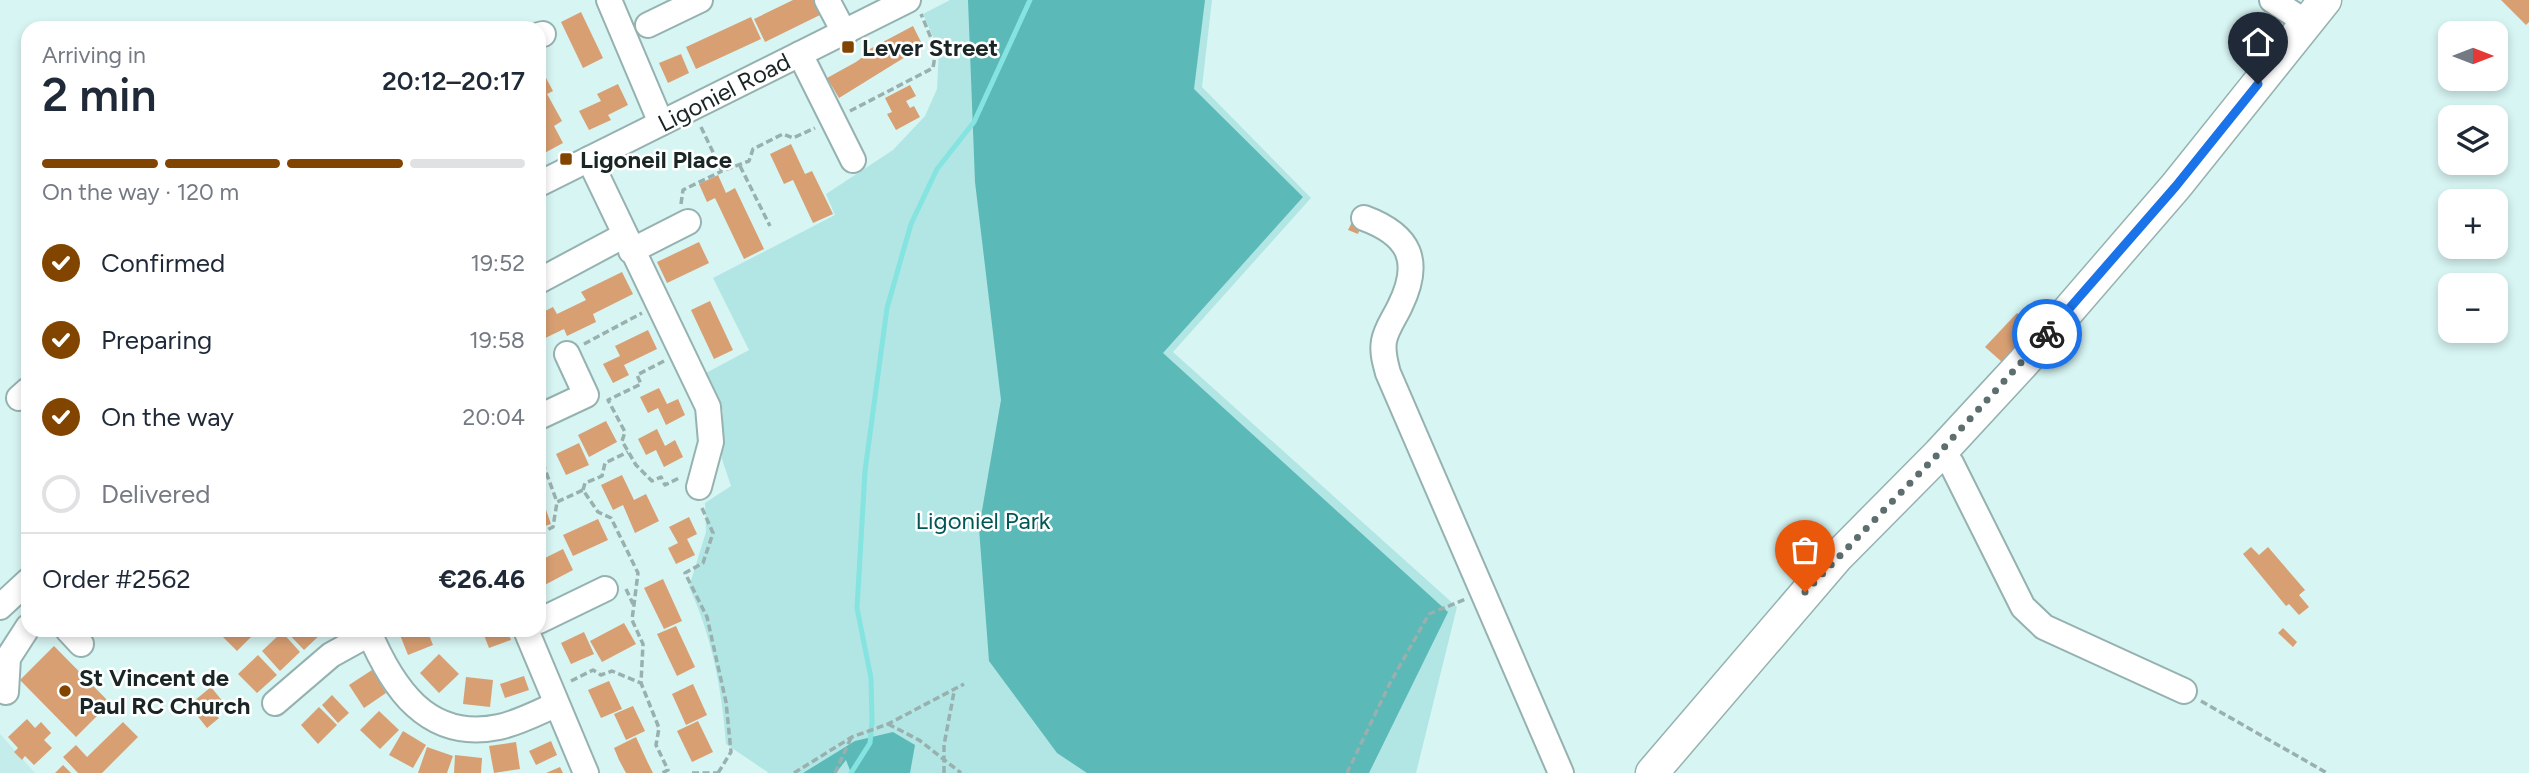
<!DOCTYPE html>
<meta charset="utf-8">
<style>
body{margin:0;font-family:Figtree,sans-serif;background:#f6f6f7;color:#1f2937;height:100vh;display:flex;flex-direction:column;font-size:26px;white-space:nowrap}
*{box-sizing:border-box;margin:0}
p{font-size:23px;color:#747a83}
.icon{flex:none;width:38px;height:38px;fill:none;stroke:currentColor;stroke-width:2;stroke-linecap:round;stroke-linejoin:round}
.map{position:relative;flex:1;overflow:hidden}
.panel{position:absolute;left:21px;top:21px;width:525px;height:616px;display:flex;flex-direction:column;background:#fff;border-radius:21px;box-shadow:0 4px 10px #0003}
.panel>*{flex:none}
.needle{width:46px;rotate:90deg}
.buttons{position:absolute;left:2438px;top:21px;display:grid;gap:14px}
.buttons a{display:grid;place-items:center;width:70px;height:70px;border-radius:14px;background:#fff;box-shadow:0 4px 10px #0003;font-size:35px}
.pin{position:absolute;display:grid;place-items:center;width:60px;height:60px;color:#fff;margin:-72px -30px;border-radius:50% 50% 50% 0;rotate:-45deg;box-shadow:0 0 7px #0007}
.pin .icon{rotate:45deg}
.courier{position:absolute;display:grid;place-items:center;width:70px;height:70px;margin:-35px;border:5px solid #1a73e8;border-radius:50%;background:#fff;color:#222;box-shadow:0 2px 9px #0007}
.summary em{font-style:normal;font-weight:600}
.summary div{display:flex;flex-direction:column-reverse}
.summary{display:flex;align-items:center;justify-content:space-between;height:119px;padding:0 21px}
h1{font-size:46px;font-weight:600;line-height:52px}
.bar{display:grid;grid-template-columns:repeat(4,1fr);gap:10px 7px;align-content:center;height:84px;padding:0 21px}
.bar i{height:9px;border-radius:5px;background:#e0e1e3}
.bar .on{background:#814500}
.bar p{grid-column:span 4}
.line{display:flex;align-items:center;gap:18px;padding:0 21px;border-top:2px solid #e0e1e3}
.line div{flex:1}
ol{padding:0 21px;list-style:none}
li{display:flex;align-items:center;gap:21px;height:77px}
li p{margin-inline-start:auto}
li .icon{padding:7px;border-radius:50%;background:#814500;color:#fff;stroke-width:4}
li:last-child{color:#747a83}
li i{width:38px;height:38px;border:4px solid #e0e1e3;border-radius:50%}
.map>svg:first-child{display:block}
.built{fill:#c4ecea}
.green{fill:#b1e6e4}
.forest{fill:#5bb9b7}
.lines{fill:none;stroke-linecap:round;stroke-linejoin:round}
.stream{stroke:#85e3e0;stroke-width:5}
.building{fill:#d89f73}
.minor-casing{stroke:#95b2b0;stroke-width:28}
.major-casing{stroke:#95b2b0;stroke-width:35}
.path{stroke:#98b0ae;stroke-width:3.5;stroke-dasharray:7 3.5;stroke-linecap:butt}
.minor{stroke:#fff;stroke-width:24}
.major{stroke:#fff;stroke-width:32}
.done{stroke:#5c6e6d;stroke-width:7;stroke-dasharray:0 12.6}
.route{stroke:#1a73e8;stroke-width:9}
.poi-dot{fill:#814500;stroke:#fff;stroke-width:2.5}
.labels{text-anchor:middle;dominant-baseline:central;stroke-width:5;stroke-linejoin:round;paint-order:stroke}
.poi-label{font-size:24px;font-weight:bold;fill:#1a2525;stroke:#fff;text-anchor:start}
.street-label{font-size:24px;fill:#1a2525;stroke:#fff}
.park-label{font-size:24px;fill:#005856;stroke:#fff}
</style>
<div class="map">
<svg width="2529" height="773" viewBox="0 0 2529 773">
<rect width="100%" height="100%" fill="#d7f5f3"/>
<path class="built" d="M0 734 35 773H0Z"/>
<path class="green" d="M950 0H1212L1202 87 1311 198 1173 352 1457 607 1416 773H769L726 744C722 690 712 636 689 587L706 532 705 503 731 486 722 459 723 411 706 373 749 350 713 278 835 215 826 194 893 150 925 116 937 89 939 50 923 14Z"/>
<g class="forest">
<path d="M968 0H1205L1194 89 1303 197 1163 353 1448 612 1369 773H1087L1057 753 989 661 979 528 1001 400 975 182Z"/>
<path d="M893 732 915 745 910 773H851L846 760 836 773H803L855 741Z"/>
</g>
<g class="lines">
<path class="stream" d="M851 773 870 743 872 722 871 678 857 608 865 471 887 308 911 224 937 169 974 122 1030 0"/>
</g>
<g class="building">
<path d="M793 0H813L820 15 765 42 754 19Z"/>
<path d="M2501 0H2529V22L2526 25Z"/>
<path d="M581 12 603 58 583 68 561 22Z"/>
<path d="M751 17 761 39 696 69 686 47Z"/>
<path d="M913 26 923 46 839 98 827 78 856 62 867 54 866 51Z"/>
<path d="M681 54 689 73 668 83 659 63Z"/>
<path d="M545 76 553 91 547 94 562 121 554 126 563 143 539 156V79Z"/>
<path d="M618 84 628 105 608 115 611 120 589 130 579 111 601 101 597 94Z"/>
<path d="M910 85 916 96 906 101 910 108 914 106 920 117 896 130 887 114 892 112 885 98Z"/>
<path d="M791 144 805 174 812 171 833 214 813 223 793 180 784 184 770 154Z"/>
<path d="M718 175 726 193 735 188 764 249 744 259 715 198 707 202 699 184Z"/>
<path d="M1352 222 1361 226 1358 234 1348 230Z"/>
<path d="M699 242 709 263 667 283 657 262Z"/>
<path d="M622 272 633 294 593 314 596 322 567 336 564 329 539 341V314L553 307 557 314 586 300 581 292Z"/>
<path d="M710 301 733 350 714 359 691 310Z"/>
<path d="M2017 313 2033 328 2002 362 1985 347Z"/>
<path d="M648 330 657 349 624 365 629 375 613 383 603 364 620 356 615 346Z"/>
<path d="M659 388 667 404 678 399 685 415 666 425 658 408 648 413 640 397Z"/>
<path d="M606 421 617 442 589 457 578 435Z"/>
<path d="M657 429 665 446 675 440 683 457 664 467 656 450 646 455 638 439Z"/>
<path d="M579 443 589 465 566 475 556 454Z"/>
<path d="M622 475 634 500 646 494 659 521 635 533 623 505 613 510 601 485Z"/>
<path d="M539 490 551 524 539 528Z"/>
<path d="M689 517 697 534 687 539 695 555 676 564 668 548 678 543 669 527Z"/>
<path d="M598 519 608 540 573 556 563 535Z"/>
<path d="M2251 547 2259 555 2268 547 2305 590 2299 595 2309 607 2299 615 2289 604 2286 606 2243 554Z"/>
<path d="M563 549 573 570 539 588V561Z"/>
<path d="M663 579 682 621 664 629 644 588Z"/>
<path d="M624 623 636 644 602 662 590 641Z"/>
<path d="M676 626 695 667 677 676 657 634Z"/>
<path d="M2283 628 2297 642 2293 647 2278 633Z"/>
<path d="M216 630H250L254 634 237 651Z"/>
<path d="M285 630H323L324 631 304 650Z"/>
<path d="M398 630H427L433 645 408 655Z"/>
<path d="M482 630H507L511 640 489 648Z"/>
<path d="M282 632 300 652 280 671 262 651Z"/>
<path d="M584 632 594 654 571 664 561 643Z"/>
<path d="M54 646 110 703 76 737 20 680Z"/>
<path d="M439 654 459 674 439 693 420 673Z"/>
<path d="M258 655 277 675 257 693 238 674Z"/>
<path d="M372 670 386 693 364 708 349 685Z"/>
<path d="M524 676 529 690 505 698 500 684Z"/>
<path d="M466 677 493 680 490 707 463 704Z"/>
<path d="M609 681 622 709 601 718 588 690Z"/>
<path d="M693 684 707 715 686 725 672 694Z"/>
<path d="M211 687 224 703 213 712 219 718 207 728 189 705Z"/>
<path d="M332 695 349 713 338 723 322 705Z"/>
<path d="M633 706 645 731 626 740 614 714Z"/>
<path d="M319 707 337 725 318 744 301 725Z"/>
<path d="M379 711 399 730 380 749 360 730Z"/>
<path d="M27 719 35 728 41 722 51 733 44 740 52 748 34 765 25 756 22 760 14 752 18 748 8 737Z"/>
<path d="M698 721 713 752 692 762 677 731Z"/>
<path d="M123 722 138 737 102 773H78L63 757 76 745 87 757Z"/>
<path d="M403 731 426 745 413 768 389 755Z"/>
<path d="M636 737 647 761 653 773H626L619 760 614 748Z"/>
<path d="M551 741 557 755 536 765 529 751Z"/>
<path d="M516 742 520 769 494 773 489 746Z"/>
<path d="M427 747 453 756 447 773H418Z"/>
<path d="M455 755 482 758 481 773H454Z"/>
<path d="M63 765 71 773H55Z"/>
<path d="M560 767 563 773H546Z"/>
</g>
<g class="lines">
<defs>
<g id="minor">
<path d="M609 0 661 123"/>
<path d="M827 0 845 34"/>
<path d="M2272 0 2307 23"/>
<path d="M648 25 700 0"/>
<path d="M539 35 543 34"/>
<path d="M800 54 853 160"/>
<path d="M589 159 708 407 711 442 699 487"/>
<path d="M539 184 908 0"/>
<path d="M1364 218C1410 235 1422 261 1400 306 1395 317 1386 329 1384 341 1382 352 1385 362 1388 373L1561 773"/>
<path d="M631 251 688 222"/>
<path d="M539 281 623 236"/>
<path d="M19 398 28 390"/>
<path d="M539 417 586 395 567 354"/>
<path d="M1939 454 1951 463 2023 607 2044 627 2184 691"/>
<path d="M0 607 28 581"/>
<path d="M539 621 605 589"/>
<path d="M68 630 81 644"/>
<path d="M368 630C392 687 427 742 499 727 518 723 537 713 555 705"/>
<path d="M526 630 586 773"/>
<path d="M6 692 8 658 28 627"/>
<path d="M275 703 331 655 369 634"/>
</g>
<path id="major" d="M1652 773 1836 558 1939 454 2024 362 2176 186 2325 0"/>
</defs>
<use href="#minor" class="minor-casing"/>
<use href="#major" class="major-casing"/>
<g class="path">
<path d="M850 111 933 68 936 50 921 14"/>
<path d="M701 127 722 171 749 161 753 149 783 134 793 138 815 128"/>
<path d="M740 166 770 226"/>
<path d="M681 204 683 190 722 171"/>
<path d="M584 344 642 313"/>
<path d="M664 361 637 375 641 384 608 400 625 432 622 441 636 465 652 481 661 477 665 485 681 477"/>
<path d="M539 453 557 502 583 490 598 512 611 518 638 573 632 620 643 644 641 683 659 728 656 745 668 770 662 773"/>
<path d="M583 490 585 483 602 476 605 463 628 452"/>
<path d="M702 508 713 533 703 563 685 573 707 617 726 702 731 752 718 773"/>
<path d="M539 534 553 527 557 502"/>
<path d="M626 589 633 604"/>
<path d="M571 681 593 670 601 675 612 671 641 683"/>
<path d="M2201 701 2327 773"/>
<path d="M888 724 919 740 961 773"/>
<path d="M692 773H718"/>
<path d="M794 773 852 737 888 724 964 684"/>
<path d="M835 773 851 738"/>
<path d="M944 773V745L954 692"/>
<path d="M1347 773 1390 683 1429 614 1466 599"/>
</g>
<use href="#minor" class="minor"/>
<use href="#major" class="major"/>
</g>
<g class="lines">
<path class="done" d="M1805 592 1938 454 2047 334"/>
<path class="route" d="M2047 334 2176 186 2258 84"/>
</g>
<g class="poi-dot">
<rect x="841" y="40" width="14" height="14" rx="3.5"/>
<rect x="559" y="152" width="14" height="14" rx="3.5"/>
<circle cx="65" cy="691" r="7"/>
</g>
<g class="labels">
<g class="poi-label">
<text x="862" y="47">Lever Street</text>
<text x="580" y="159">Ligoneil Place</text>
<text x="79" y="677">St Vincent de<tspan x="79" dy="28">Paul RC Church</tspan></text>
</g>
<g class="street-label">
<text transform="translate(724 92) rotate(-27)">Ligoniel Road</text>
</g>
<g class="park-label">
<text x="983" y="520">Ligoniel Park</text>
</g>
</g>
</svg>
<div class="buttons">
<a><svg class="needle" viewBox="-14 -14 28 28"><path d="M0-13l5 13h-10z" fill="#e53935"/><path d="M0 13l5-13h-10z" fill="#747a83"/></svg></a>
<a><svg class="icon" aria-label="layers" viewBox="0 0 24 24"><path d="M12 4l9 5-9 5-9-5zM3 14l9 5 9-5"/></svg></a>
<a>+</a>
<a>−</a>
</div>
<div class="pin" style="left:1805px;top:592px;background:#ea580c"><svg class="icon" aria-label="bag" viewBox="0 0 24 24"><path d="M5 8h14l-1 12H6zM9 8a3 3 0 0 1 6 0"/></svg></div>
<div class="pin" style="left:2258px;top:84px;background:#1f2937"><svg class="icon" aria-label="home" viewBox="0 0 24 24"><path d="M3 11l9-7 9 7M6 9v11h12V9"/></svg></div>
<div class="courier" style="left:2047px;top:334px"><svg class="icon" aria-label="bike" viewBox="0 0 24 24"><circle cx="6" cy="16" r="4"/><circle cx="18" cy="16" r="4"/><path d="M6 16l4-8h5l3 8M10 8l3 8H6M13 5h3"/></svg></div>
<section class="panel">
<div class="summary"><div><h1>2 min</h1><p>Arriving in</p></div><em>20:12–20:17</em></div>
<div class="bar"><i class="on"></i><i class="on"></i><i class="on"></i><i></i><p>On the way · 120 m</p></div>
<ol>
<li><svg class="icon" aria-label="check" viewBox="0 0 24 24"><path d="M5 12l5 5 9-10"/></svg>Confirmed<p>19:52</p></li>
<li><svg class="icon" aria-label="check" viewBox="0 0 24 24"><path d="M5 12l5 5 9-10"/></svg>Preparing<p>19:58</p></li>
<li><svg class="icon" aria-label="check" viewBox="0 0 24 24"><path d="M5 12l5 5 9-10"/></svg>On the way<p>20:04</p></li>
<li><i></i>Delivered</li>
</ol>
<div class="line" style="height:91px"><div>Order #2562</div><b>€26.46</b></div>
</section>
</div>
